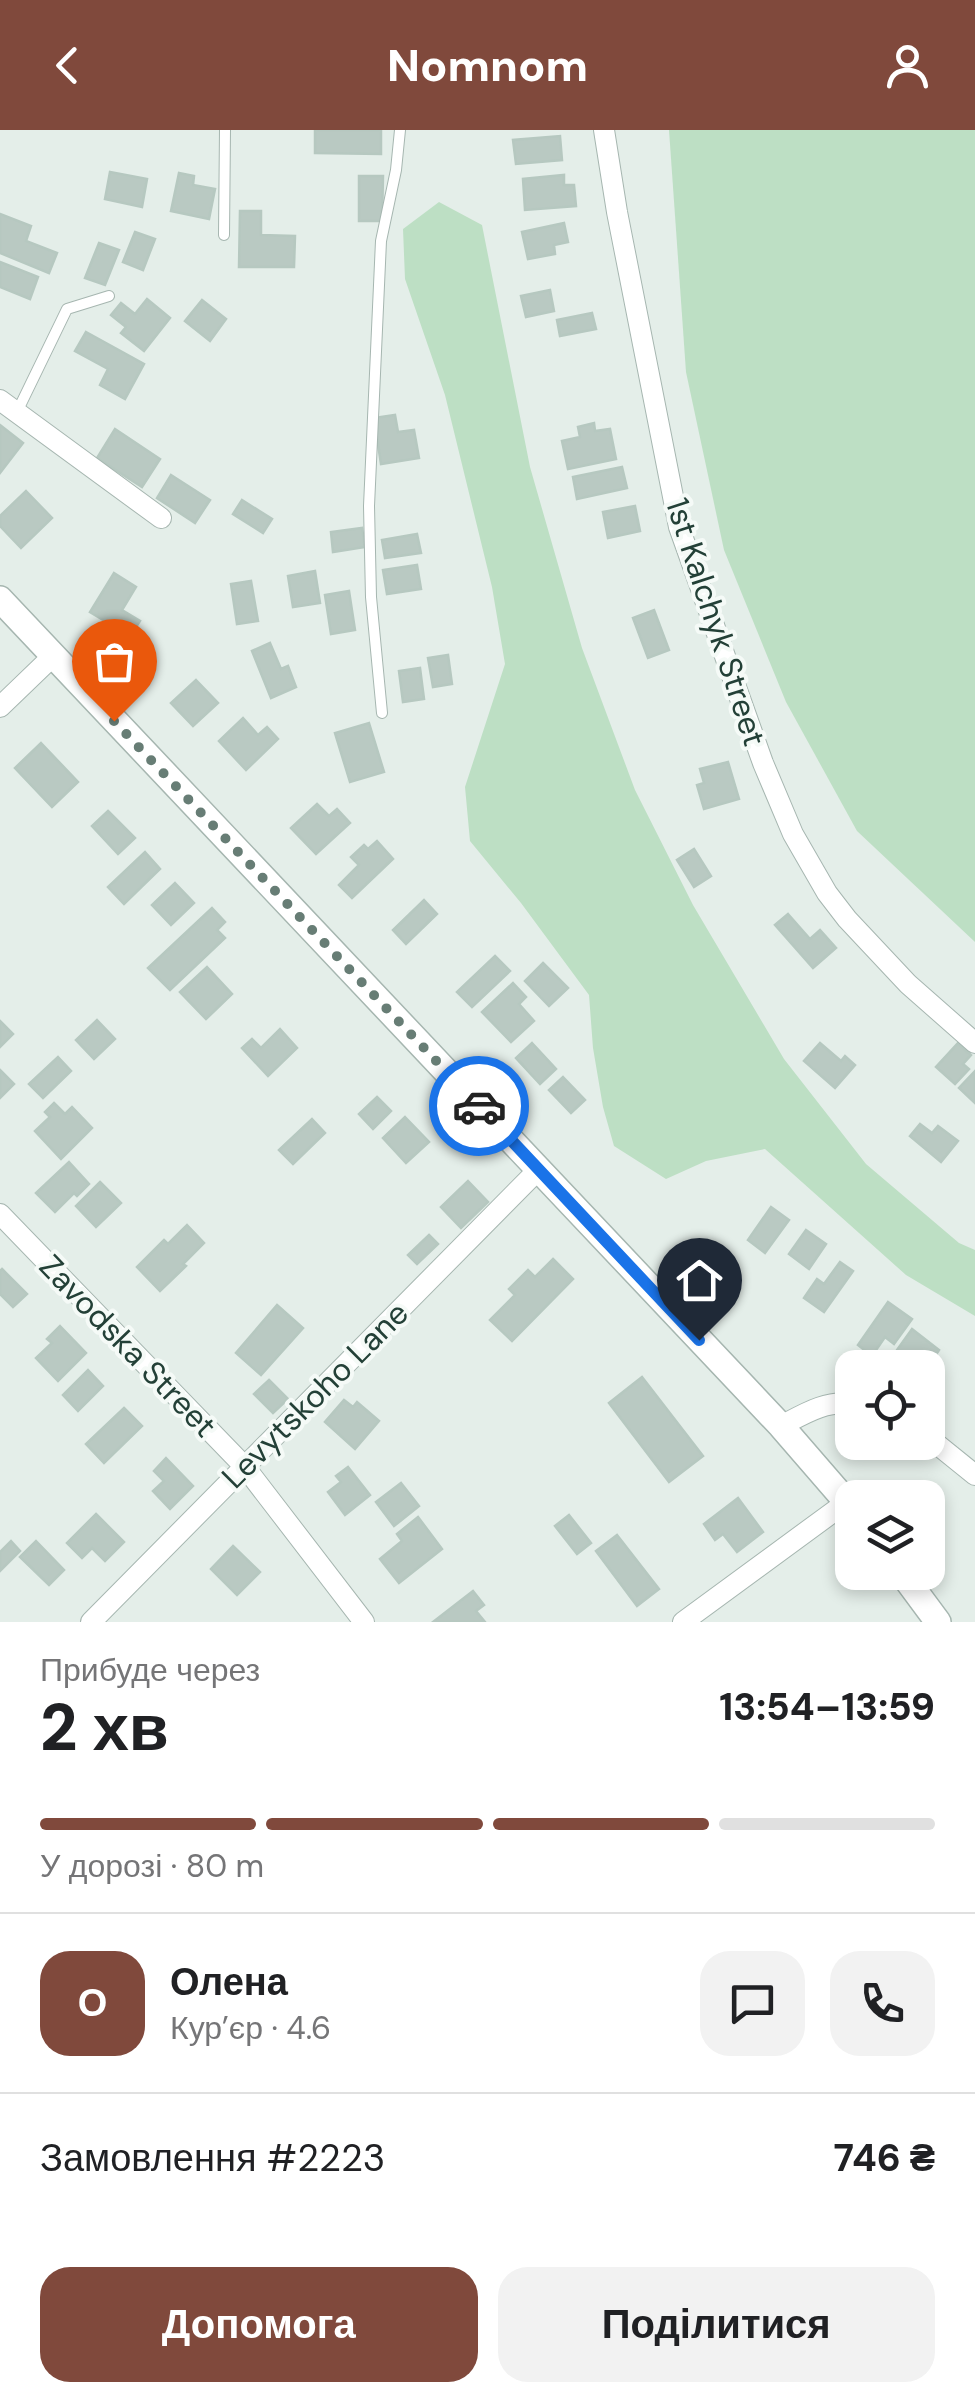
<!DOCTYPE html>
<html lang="uk">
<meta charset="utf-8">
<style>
body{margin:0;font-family:"DM Sans",sans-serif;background:#f2f2f2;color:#202124;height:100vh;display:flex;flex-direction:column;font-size:38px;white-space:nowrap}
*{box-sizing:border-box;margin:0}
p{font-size:32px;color:#757577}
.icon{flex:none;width:55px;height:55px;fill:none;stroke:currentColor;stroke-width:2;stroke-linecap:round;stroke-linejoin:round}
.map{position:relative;height:1492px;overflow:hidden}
.drawer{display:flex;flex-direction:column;background:#fff;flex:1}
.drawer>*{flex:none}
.buttons{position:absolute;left:835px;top:1220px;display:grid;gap:20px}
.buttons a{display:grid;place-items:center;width:110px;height:110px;border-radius:20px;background:#fff;box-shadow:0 5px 15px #0003;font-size:50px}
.pin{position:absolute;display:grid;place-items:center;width:85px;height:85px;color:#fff;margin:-102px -42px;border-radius:50% 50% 50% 0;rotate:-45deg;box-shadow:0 0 10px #0007}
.pin .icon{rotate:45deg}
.courier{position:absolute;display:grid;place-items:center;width:100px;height:100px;margin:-50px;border:8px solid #1a73e8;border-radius:50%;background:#fff;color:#222;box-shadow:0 2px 12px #0007}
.summary em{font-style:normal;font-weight:800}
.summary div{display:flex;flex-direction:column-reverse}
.summary{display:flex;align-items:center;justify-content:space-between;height:170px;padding:0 40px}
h1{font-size:65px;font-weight:800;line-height:75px}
.bar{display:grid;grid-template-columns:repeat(4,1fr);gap:15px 10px;align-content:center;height:120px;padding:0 40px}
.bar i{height:12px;border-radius:8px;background:#e0e0e0}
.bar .selected{background:#80493c}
.bar p{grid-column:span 4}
.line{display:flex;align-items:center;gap:25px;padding:0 40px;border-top:2px solid #e0e0e0}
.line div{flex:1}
.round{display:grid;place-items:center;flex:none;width:105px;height:105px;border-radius:30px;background:#f2f2f2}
.button{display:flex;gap:20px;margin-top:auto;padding:20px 40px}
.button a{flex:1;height:115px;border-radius:30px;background:#80493c;color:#fff;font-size:40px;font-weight:800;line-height:115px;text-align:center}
.button a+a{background:#f2f2f2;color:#202124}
header{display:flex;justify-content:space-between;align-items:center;height:130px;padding:0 40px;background:#80493c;color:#fff;font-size:45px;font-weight:800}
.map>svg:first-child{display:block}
.green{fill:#bddfc4}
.building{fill:#b9c9c2;stroke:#b6c8c0;stroke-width:2.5}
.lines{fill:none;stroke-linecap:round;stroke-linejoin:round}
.service-casing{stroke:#a6b6b0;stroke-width:12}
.minor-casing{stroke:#a6b6b0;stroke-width:22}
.tertiary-casing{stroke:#a6b6b0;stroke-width:28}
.service{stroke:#fff;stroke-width:10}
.minor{stroke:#fff;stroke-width:20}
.tertiary{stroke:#fff;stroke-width:25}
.done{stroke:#677d75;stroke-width:10;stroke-dasharray:0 18}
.route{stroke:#1a73e8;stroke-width:12}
.labels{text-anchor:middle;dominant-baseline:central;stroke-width:8;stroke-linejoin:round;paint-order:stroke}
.street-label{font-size:32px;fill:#234037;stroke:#f5faf7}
</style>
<header><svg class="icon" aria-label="back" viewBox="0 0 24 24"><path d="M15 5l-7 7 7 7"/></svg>Nomnom<svg class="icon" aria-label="person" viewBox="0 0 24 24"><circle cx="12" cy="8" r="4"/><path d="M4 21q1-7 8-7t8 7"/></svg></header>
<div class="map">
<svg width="975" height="1492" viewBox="0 0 975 1492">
<rect width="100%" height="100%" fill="#e4eee9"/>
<g class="green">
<path d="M669 0H975V812L857 701 786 572 724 420 686 242Z"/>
<path d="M439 72 482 95 530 337 582 518 635 660 693 775 784 929 866 1034 959 1113 975 1120V1186L906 1145 765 1019 706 1031 666 1049 614 1016 603 977 593 918 589 865 521 773 470 711 465 657 505 534 492 457 445 265 405 149 403 99Z"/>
</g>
<g class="building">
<path d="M315 0H381V24L315 23Z"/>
<path d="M560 6 562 30 516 34 513 10Z"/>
<path d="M110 42 147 49 142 77 105 69Z"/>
<path d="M179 43 194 46 193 55 215 59 209 89 171 81Z"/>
<path d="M564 45V55H574L576 76 525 80 523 49Z"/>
<path d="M359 46H383L382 91H359Z"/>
<path d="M240 81H261V105L295 106 294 137H239Z"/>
<path d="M0 84 31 96 26 111 57 123 49 143 0 123Z"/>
<path d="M564 93 568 112 554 115 555 124 528 129 522 102Z"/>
<path d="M135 102 155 109 143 140 123 132Z"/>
<path d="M99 113 119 120 105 155 85 148Z"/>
<path d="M0 132 38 147 30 169 0 157Z"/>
<path d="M550 160 554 181 526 187 521 166Z"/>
<path d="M147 169 170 188 144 221 121 203 126 197 111 185 121 173 135 184Z"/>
<path d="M202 170 226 189 210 211 185 191Z"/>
<path d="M592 183 596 199 560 206 557 190Z"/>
<path d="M86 202 144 234 125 269 100 255 108 239 75 221Z"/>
<path d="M395 285 398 302 414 300 419 328 381 334 374 288Z"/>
<path d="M594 293 595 301 610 299 616 329 568 339 562 311 580 307 578 297Z"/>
<path d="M0 295 23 313 0 343Z"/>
<path d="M115 299 160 329 142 357 97 328Z"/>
<path d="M622 337 627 358 577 369 573 347Z"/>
<path d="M171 345 210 370 195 393 157 368Z"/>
<path d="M26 361 52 388 21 418 0 396V386Z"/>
<path d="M242 370 272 389 263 403 233 384Z"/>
<path d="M635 376 640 401 608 408 603 382Z"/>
<path d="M362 398 365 417 333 422 331 402Z"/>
<path d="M417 404 421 423 385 428 382 410Z"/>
<path d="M417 435 421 459 387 464 383 440Z"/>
<path d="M315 441 320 473 293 477 288 446Z"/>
<path d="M114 443 136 457 122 480 140 491 130 506 90 482Z"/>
<path d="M251 451 258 491 237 494 231 454Z"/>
<path d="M349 461 355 500 331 504 325 465Z"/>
<path d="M654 480 669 520 648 528 633 488Z"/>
<path d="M270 513 281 539 288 536 296 557 271 568 252 521Z"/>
<path d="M448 525 452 554 433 557 428 528Z"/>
<path d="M420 538 424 569 403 572 399 541Z"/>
<path d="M196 550 218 573 193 596 171 573Z"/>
<path d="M243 588 258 605 267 597 278 609 246 640 219 611Z"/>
<path d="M369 593 384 642 350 652 335 603Z"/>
<path d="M41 613 78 652 52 677 15 638Z"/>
<path d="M728 632 739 669 704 679 697 655 704 653 700 639Z"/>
<path d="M317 674 329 686 337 679 350 693 316 724 291 698Z"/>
<path d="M108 681 135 708 118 724 92 696Z"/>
<path d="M377 711 393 729 352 768 339 755 359 735 351 727 364 715 368 719Z"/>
<path d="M694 719 711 746 694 757 677 730Z"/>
<path d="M145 722 160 739 124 774 108 757Z"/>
<path d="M175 753 194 773 171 795 152 775Z"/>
<path d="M424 770 437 784 406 814 393 800Z"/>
<path d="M212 778 225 792 217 800 225 808 170 860 148 838Z"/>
<path d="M788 784 810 809 820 800 836 818 813 838 775 795Z"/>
<path d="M495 826 510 841 472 877 457 862Z"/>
<path d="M543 833 568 858 549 876 525 851Z"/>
<path d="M207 837 232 864 206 889 180 862Z"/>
<path d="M513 853 526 867 519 874 534 891 511 912 482 882Z"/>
<path d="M97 890 115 909 94 929 76 910Z"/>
<path d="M0 891 13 904 0 917Z"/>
<path d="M280 899 297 918 268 946 242 918 252 909 261 918Z"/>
<path d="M532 913 556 939 540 954 516 928Z"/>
<path d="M820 913 841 931 845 926 855 935 835 958 804 931Z"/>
<path d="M958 913 971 925 963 934 969 939 955 954 936 937Z"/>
<path d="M58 927 71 941 43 968 29 954Z"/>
<path d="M0 940 14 954 0 968Z"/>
<path d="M975 941V973L959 958Z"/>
<path d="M563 947 585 970 571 983 549 960Z"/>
<path d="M377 967 391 981 373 999 359 984Z"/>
<path d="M54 973 65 984 72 977 92 998 61 1029 35 1001 50 987 45 982Z"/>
<path d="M405 987 429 1012 406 1033 383 1008Z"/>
<path d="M312 989 325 1003 293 1034 279 1020Z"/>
<path d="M920 994 932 1003 938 996 958 1011 941 1032 910 1006Z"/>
<path d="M69 1032 89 1054 77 1066 74 1063 55 1082 36 1063Z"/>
<path d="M468 1051 488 1072 461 1098 441 1077Z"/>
<path d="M100 1052 121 1073 96 1097 76 1076Z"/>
<path d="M771 1077 789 1090 765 1123 748 1110Z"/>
<path d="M187 1095 204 1113 183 1134 186 1136 160 1161 137 1137 164 1110 168 1114Z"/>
<path d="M806 1100 826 1114 809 1139 789 1124Z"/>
<path d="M429 1105 438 1114 417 1134 408 1125Z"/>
<path d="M553 1129 573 1149 512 1211 490 1190 515 1165 509 1159 528 1140 535 1147Z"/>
<path d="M840 1132 853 1141 824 1182 804 1168 817 1149 824 1154Z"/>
<path d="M2 1139 27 1164 13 1177 0 1164V1141Z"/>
<path d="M888 1172 912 1189 894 1214 885 1207 872 1226 858 1215Z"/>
<path d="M277 1175 303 1198 261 1245 236 1223Z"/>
<path d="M60 1196 86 1223 58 1251 36 1228 52 1213 47 1209Z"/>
<path d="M912 1199 939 1220 927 1238H892L887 1234Z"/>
<path d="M88 1240 103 1256 78 1281 63 1265Z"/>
<path d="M642 1247 703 1326 669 1352 609 1273Z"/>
<path d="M269 1250 288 1269 273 1283 254 1264Z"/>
<path d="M344 1270 353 1277 357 1272 379 1291 355 1319 325 1292Z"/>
<path d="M124 1278 142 1296 104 1333 86 1314Z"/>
<path d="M166 1328 193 1356 170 1379 153 1361 164 1351 154 1341Z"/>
<path d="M348 1337 370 1365 345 1385 328 1362 341 1352 336 1346Z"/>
<path d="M401 1353 419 1376 394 1396 376 1372Z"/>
<path d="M738 1368 763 1402 737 1422 723 1404 715 1410 704 1394Z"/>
<path d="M96 1384 124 1412 105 1431 92 1418 82 1428 67 1413Z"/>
<path d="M569 1385 591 1413 577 1424 555 1396Z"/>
<path d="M418 1387 442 1419 399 1453 380 1429 402 1411 397 1404Z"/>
<path d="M617 1405 659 1459 637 1476 596 1421Z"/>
<path d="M11 1411 20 1421 0 1441V1422Z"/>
<path d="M36 1411 64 1440 49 1455 20 1427Z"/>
<path d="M233 1416 260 1442 237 1465 211 1439Z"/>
<path d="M473 1461 484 1475 476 1481 485 1492H433Z"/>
</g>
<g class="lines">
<defs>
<g id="service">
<path d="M224 105 225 0"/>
<path d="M17 282 67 179 109 166"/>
<path d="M382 583 371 467 369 376 381 111 396 40 400 0"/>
</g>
<g id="minor">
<path d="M604 0 617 82 679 397 763 633 793 704 827 763 847 789 908 854 975 913"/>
<path d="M0 270 161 388"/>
<path d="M0 577 53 526"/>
<path d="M0 1084 245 1337 364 1492"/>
<path d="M781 1296C804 1284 826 1270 852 1274"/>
<path d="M928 1307 975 1345"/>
<path d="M91 1492 539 1039"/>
<path d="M683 1492 848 1371"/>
</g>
<g id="tertiary">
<path d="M0 469 781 1296 852 1378"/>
<path d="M901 1442 938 1492"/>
</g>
</defs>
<use href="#service" class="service-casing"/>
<use href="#minor" class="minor-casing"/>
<use href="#tertiary" class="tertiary-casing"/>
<use href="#service" class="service"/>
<use href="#minor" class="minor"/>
<use href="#tertiary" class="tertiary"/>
</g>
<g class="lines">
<path class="done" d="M114 591 479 976"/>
<path class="route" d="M479 976 699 1210"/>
</g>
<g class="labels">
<g class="street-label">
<text transform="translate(716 492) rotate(72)">1st Kalchyk Street</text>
<text transform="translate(128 1216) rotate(46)">Zavodska Street</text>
<text transform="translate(315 1265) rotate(-45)">Levytskoho Lane</text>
</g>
</g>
</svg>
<div class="buttons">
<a><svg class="icon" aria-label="locate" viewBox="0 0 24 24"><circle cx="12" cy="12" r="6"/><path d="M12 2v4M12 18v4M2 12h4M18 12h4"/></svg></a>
<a><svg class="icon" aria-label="layers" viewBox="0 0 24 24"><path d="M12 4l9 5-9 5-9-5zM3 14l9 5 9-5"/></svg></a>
</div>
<div class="pin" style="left:114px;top:591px;background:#ea580c"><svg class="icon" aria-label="bag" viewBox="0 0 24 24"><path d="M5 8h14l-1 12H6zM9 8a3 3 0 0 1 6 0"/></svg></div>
<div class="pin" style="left:699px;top:1210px;background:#1f2937"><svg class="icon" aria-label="home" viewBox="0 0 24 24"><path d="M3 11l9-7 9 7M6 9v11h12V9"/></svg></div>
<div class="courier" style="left:479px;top:976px"><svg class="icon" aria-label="car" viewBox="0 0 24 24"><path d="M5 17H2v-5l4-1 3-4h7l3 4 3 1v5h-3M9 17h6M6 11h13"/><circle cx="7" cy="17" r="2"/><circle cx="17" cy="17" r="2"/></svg></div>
</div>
<section class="drawer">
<div class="summary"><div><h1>2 хв</h1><p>Прибуде через</p></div><em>13:54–13:59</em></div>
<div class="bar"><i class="selected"></i><i class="selected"></i><i class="selected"></i><i></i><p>У дорозі · 80 m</p></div>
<div class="line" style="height:180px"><b class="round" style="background:#80493c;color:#fff">О</b><div><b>Олена</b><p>Кур’єр · 4.6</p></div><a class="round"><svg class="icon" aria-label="chat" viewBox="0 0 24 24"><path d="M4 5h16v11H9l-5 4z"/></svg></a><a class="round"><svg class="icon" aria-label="phone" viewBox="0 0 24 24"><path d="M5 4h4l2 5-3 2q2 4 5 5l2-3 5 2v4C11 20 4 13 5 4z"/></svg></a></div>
<div class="line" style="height:130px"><div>Замовлення #2223</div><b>746 ₴</b></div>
<div class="button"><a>Допомога</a><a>Поділитися</a></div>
</section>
